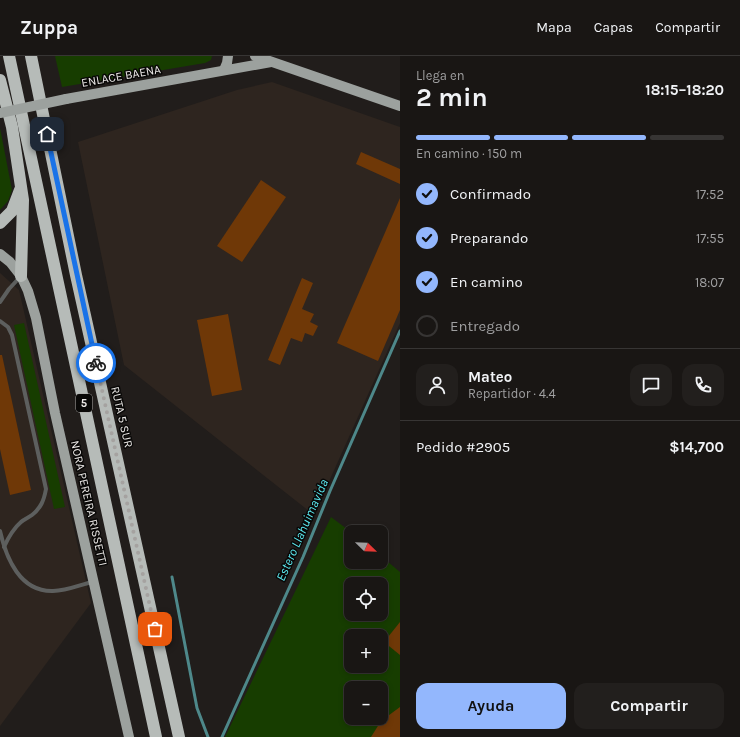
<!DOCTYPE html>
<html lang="es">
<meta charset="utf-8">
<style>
body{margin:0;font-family:Karla,sans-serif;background:#221f1d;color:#f1f3f6;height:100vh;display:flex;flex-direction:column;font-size:15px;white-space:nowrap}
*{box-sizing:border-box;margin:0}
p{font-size:13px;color:#9f9fa0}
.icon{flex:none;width:22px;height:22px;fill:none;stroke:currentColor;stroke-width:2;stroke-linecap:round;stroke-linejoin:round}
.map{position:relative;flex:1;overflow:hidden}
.sheet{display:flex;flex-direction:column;background:#191614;width:340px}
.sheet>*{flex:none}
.needle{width:26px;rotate:113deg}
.fabs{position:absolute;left:344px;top:469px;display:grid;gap:8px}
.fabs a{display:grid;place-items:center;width:44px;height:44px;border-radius:8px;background:#191614;box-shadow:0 2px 6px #0003,0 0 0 1px #373534;font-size:20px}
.pin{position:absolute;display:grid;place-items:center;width:34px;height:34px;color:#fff;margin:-17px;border-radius:8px;box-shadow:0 2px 6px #0006}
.courier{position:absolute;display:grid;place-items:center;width:40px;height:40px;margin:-20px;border:3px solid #1a73e8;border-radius:50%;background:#fff;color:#222;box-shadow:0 1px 5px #0007}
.headline em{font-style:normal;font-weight:700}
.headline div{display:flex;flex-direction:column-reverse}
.headline{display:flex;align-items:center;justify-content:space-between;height:68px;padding:0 16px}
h1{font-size:26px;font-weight:700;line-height:30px}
.bar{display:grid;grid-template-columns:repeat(4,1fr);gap:6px 4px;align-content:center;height:48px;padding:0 16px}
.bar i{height:5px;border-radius:3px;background:#373534}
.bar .current{background:#93b7fd}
.bar p{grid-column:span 4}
.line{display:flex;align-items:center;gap:10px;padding:0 16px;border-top:1px solid #373534}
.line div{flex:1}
.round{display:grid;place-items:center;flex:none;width:42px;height:42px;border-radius:12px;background:#221f1d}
ol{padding:0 16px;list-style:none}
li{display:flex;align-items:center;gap:12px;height:44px}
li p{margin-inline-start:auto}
li .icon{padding:4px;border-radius:50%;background:#93b7fd;color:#111;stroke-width:4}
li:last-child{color:#9f9fa0}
li i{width:22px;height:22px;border:2px solid #373534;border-radius:50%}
.cta{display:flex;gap:8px;margin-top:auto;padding:8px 16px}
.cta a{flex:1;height:46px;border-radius:12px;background:#93b7fd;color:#111;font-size:16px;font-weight:700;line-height:46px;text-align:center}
.cta a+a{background:#221f1d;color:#f1f3f6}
header{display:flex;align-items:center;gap:24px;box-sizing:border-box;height:56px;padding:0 20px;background:#191614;border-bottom:1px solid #373534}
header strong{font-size:19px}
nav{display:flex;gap:22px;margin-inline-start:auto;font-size:14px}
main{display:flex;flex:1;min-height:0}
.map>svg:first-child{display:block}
.built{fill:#2e251f}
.green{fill:#173d00;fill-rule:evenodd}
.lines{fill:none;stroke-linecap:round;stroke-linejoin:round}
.stream{stroke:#4e888a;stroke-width:3}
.building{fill:#6f3807}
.service{stroke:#5d5f5e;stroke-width:4}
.primary{stroke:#9ca19e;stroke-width:10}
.motorway{stroke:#b6bbb8;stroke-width:12}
.primary-bridge{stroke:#9ca19e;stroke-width:10}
.done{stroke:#a5a2a0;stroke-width:4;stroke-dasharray:0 7.2}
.route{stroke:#1a73e8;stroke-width:5}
.labels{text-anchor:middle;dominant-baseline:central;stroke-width:3;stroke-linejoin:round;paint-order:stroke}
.shield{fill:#090807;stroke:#a8a6a4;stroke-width:1}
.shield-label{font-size:11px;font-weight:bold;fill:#ece9e7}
.street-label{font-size:12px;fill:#ece9e7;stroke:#090807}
.water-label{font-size:13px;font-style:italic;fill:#5be7ee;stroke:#090807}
</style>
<header>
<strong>Zuppa</strong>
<nav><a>Mapa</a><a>Capas</a><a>Compartir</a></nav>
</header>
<main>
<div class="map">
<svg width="400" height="681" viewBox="0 0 400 681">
<rect width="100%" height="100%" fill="#211d1b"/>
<g class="built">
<path d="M272 26 400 71V267L314 459 124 309 78 86 237 34Z"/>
<path d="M0 217 19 234 91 547 0 670Z"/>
</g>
<g class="green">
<path d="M55 0H212L211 4 205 7 62 31Z"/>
<path d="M0 72 12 134 8 145 0 154Z"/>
<path d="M24 267 65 451 54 453 14 269Z"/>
<path d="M331 461 351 476V506H381V500L400 516V681H225ZM351 528H381V558H351ZM351 580H381V610H351ZM351 632H381V662H351Z"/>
</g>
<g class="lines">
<g class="stream">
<path d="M172 521 197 652 208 681"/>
<path d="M222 681 303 501 330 435 400 275"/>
</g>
</g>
<g class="building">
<path d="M361 96 400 113V128L356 108Z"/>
<path d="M261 124 286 141 242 206 217 190Z"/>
<path d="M400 142V254L378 305 337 287Z"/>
<path d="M302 222 313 227 302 253 314 258 310 266 318 270 313 280 305 277 302 286 291 282 280 309 268 304Z"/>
<path d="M228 258 242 334 212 340 197 264Z"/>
<path d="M0 299H2L31 434 10 439 0 393Z"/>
<path d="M400 566V599L384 586Z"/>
<path d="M363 626 371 632H358Z"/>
<path d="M400 651V681H371L381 665Z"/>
</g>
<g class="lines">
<g class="service">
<path d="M0 246 9 233 20 221"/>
<path d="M0 265 8 271 12 279 46 433C44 444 41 452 32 459 28 462 24 463 21 466 13 473 8 482 4 491"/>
<path d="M0 475C6 502 20 536 53 535 66 535 80 529 92 526"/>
</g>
<g class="primary">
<path d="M255 0 400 50"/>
<path d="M224 14 227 7 228 0"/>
<path d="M66 43 271 6"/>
<path d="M0 198 10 206 21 220 28 235 36 262 55 357 129 681"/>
</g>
<g class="motorway">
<path d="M9 0 156 681"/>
<path d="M31 0 76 219 179 681"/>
<path d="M0 24 12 71 23 144 21 220"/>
<path d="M0 167 12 155 20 134"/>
</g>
<path class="primary-bridge" d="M0 57 66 43"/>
</g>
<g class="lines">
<path class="done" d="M96 307 155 573"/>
<path class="route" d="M47 78 96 307"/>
</g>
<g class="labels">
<rect class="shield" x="76" y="338" width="16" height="18" rx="3"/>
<g class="shield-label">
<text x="84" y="347">5</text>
</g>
<g class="street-label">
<text transform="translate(121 20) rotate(-10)">ENLACE BAENA</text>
<text transform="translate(122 361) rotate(77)">RUTA 5 SUR</text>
<text transform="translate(89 447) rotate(77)">NORA PEREIRA RISSETTI</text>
</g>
<g class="water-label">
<text transform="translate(302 474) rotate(-66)">Estero Llahuimavida</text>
</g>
</g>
</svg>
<div class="fabs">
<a><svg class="needle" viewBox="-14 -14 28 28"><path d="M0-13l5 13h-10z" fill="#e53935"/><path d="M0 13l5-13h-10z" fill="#9f9fa0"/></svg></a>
<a><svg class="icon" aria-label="locate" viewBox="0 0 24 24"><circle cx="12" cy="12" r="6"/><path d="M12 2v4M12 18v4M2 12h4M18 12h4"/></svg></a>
<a>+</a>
<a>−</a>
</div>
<div class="pin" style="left:155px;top:573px;background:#ea580c"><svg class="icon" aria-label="bag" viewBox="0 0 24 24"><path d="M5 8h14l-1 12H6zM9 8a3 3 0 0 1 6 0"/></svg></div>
<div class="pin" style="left:47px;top:78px;background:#1f2937"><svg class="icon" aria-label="home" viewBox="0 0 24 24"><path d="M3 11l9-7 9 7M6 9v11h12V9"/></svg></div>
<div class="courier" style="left:96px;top:307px"><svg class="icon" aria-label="bike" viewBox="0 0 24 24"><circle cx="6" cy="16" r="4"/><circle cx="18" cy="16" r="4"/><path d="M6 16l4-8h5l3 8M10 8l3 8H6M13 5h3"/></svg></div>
</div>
<section class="sheet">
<div class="headline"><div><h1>2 min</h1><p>Llega en</p></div><em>18:15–18:20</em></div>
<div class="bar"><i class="current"></i><i class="current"></i><i class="current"></i><i></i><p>En camino · 150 m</p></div>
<ol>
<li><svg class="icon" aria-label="check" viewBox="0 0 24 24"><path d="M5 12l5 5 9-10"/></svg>Confirmado<p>17:52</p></li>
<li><svg class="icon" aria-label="check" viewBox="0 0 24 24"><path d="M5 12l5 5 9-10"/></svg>Preparando<p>17:55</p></li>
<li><svg class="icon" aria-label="check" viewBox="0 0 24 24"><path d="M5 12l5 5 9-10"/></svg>En camino<p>18:07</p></li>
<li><i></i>Entregado</li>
</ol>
<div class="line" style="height:72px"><a class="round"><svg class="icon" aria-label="person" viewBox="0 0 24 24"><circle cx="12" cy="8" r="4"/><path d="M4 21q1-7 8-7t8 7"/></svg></a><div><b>Mateo</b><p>Repartidor · 4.4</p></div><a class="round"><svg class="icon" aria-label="chat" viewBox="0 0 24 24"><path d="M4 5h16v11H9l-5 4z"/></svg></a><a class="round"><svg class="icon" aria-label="phone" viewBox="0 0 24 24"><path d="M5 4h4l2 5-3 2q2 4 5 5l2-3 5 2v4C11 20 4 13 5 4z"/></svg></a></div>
<div class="line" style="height:52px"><div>Pedido #2905</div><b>$14,700</b></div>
<div class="cta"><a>Ayuda</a><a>Compartir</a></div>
</section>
</main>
